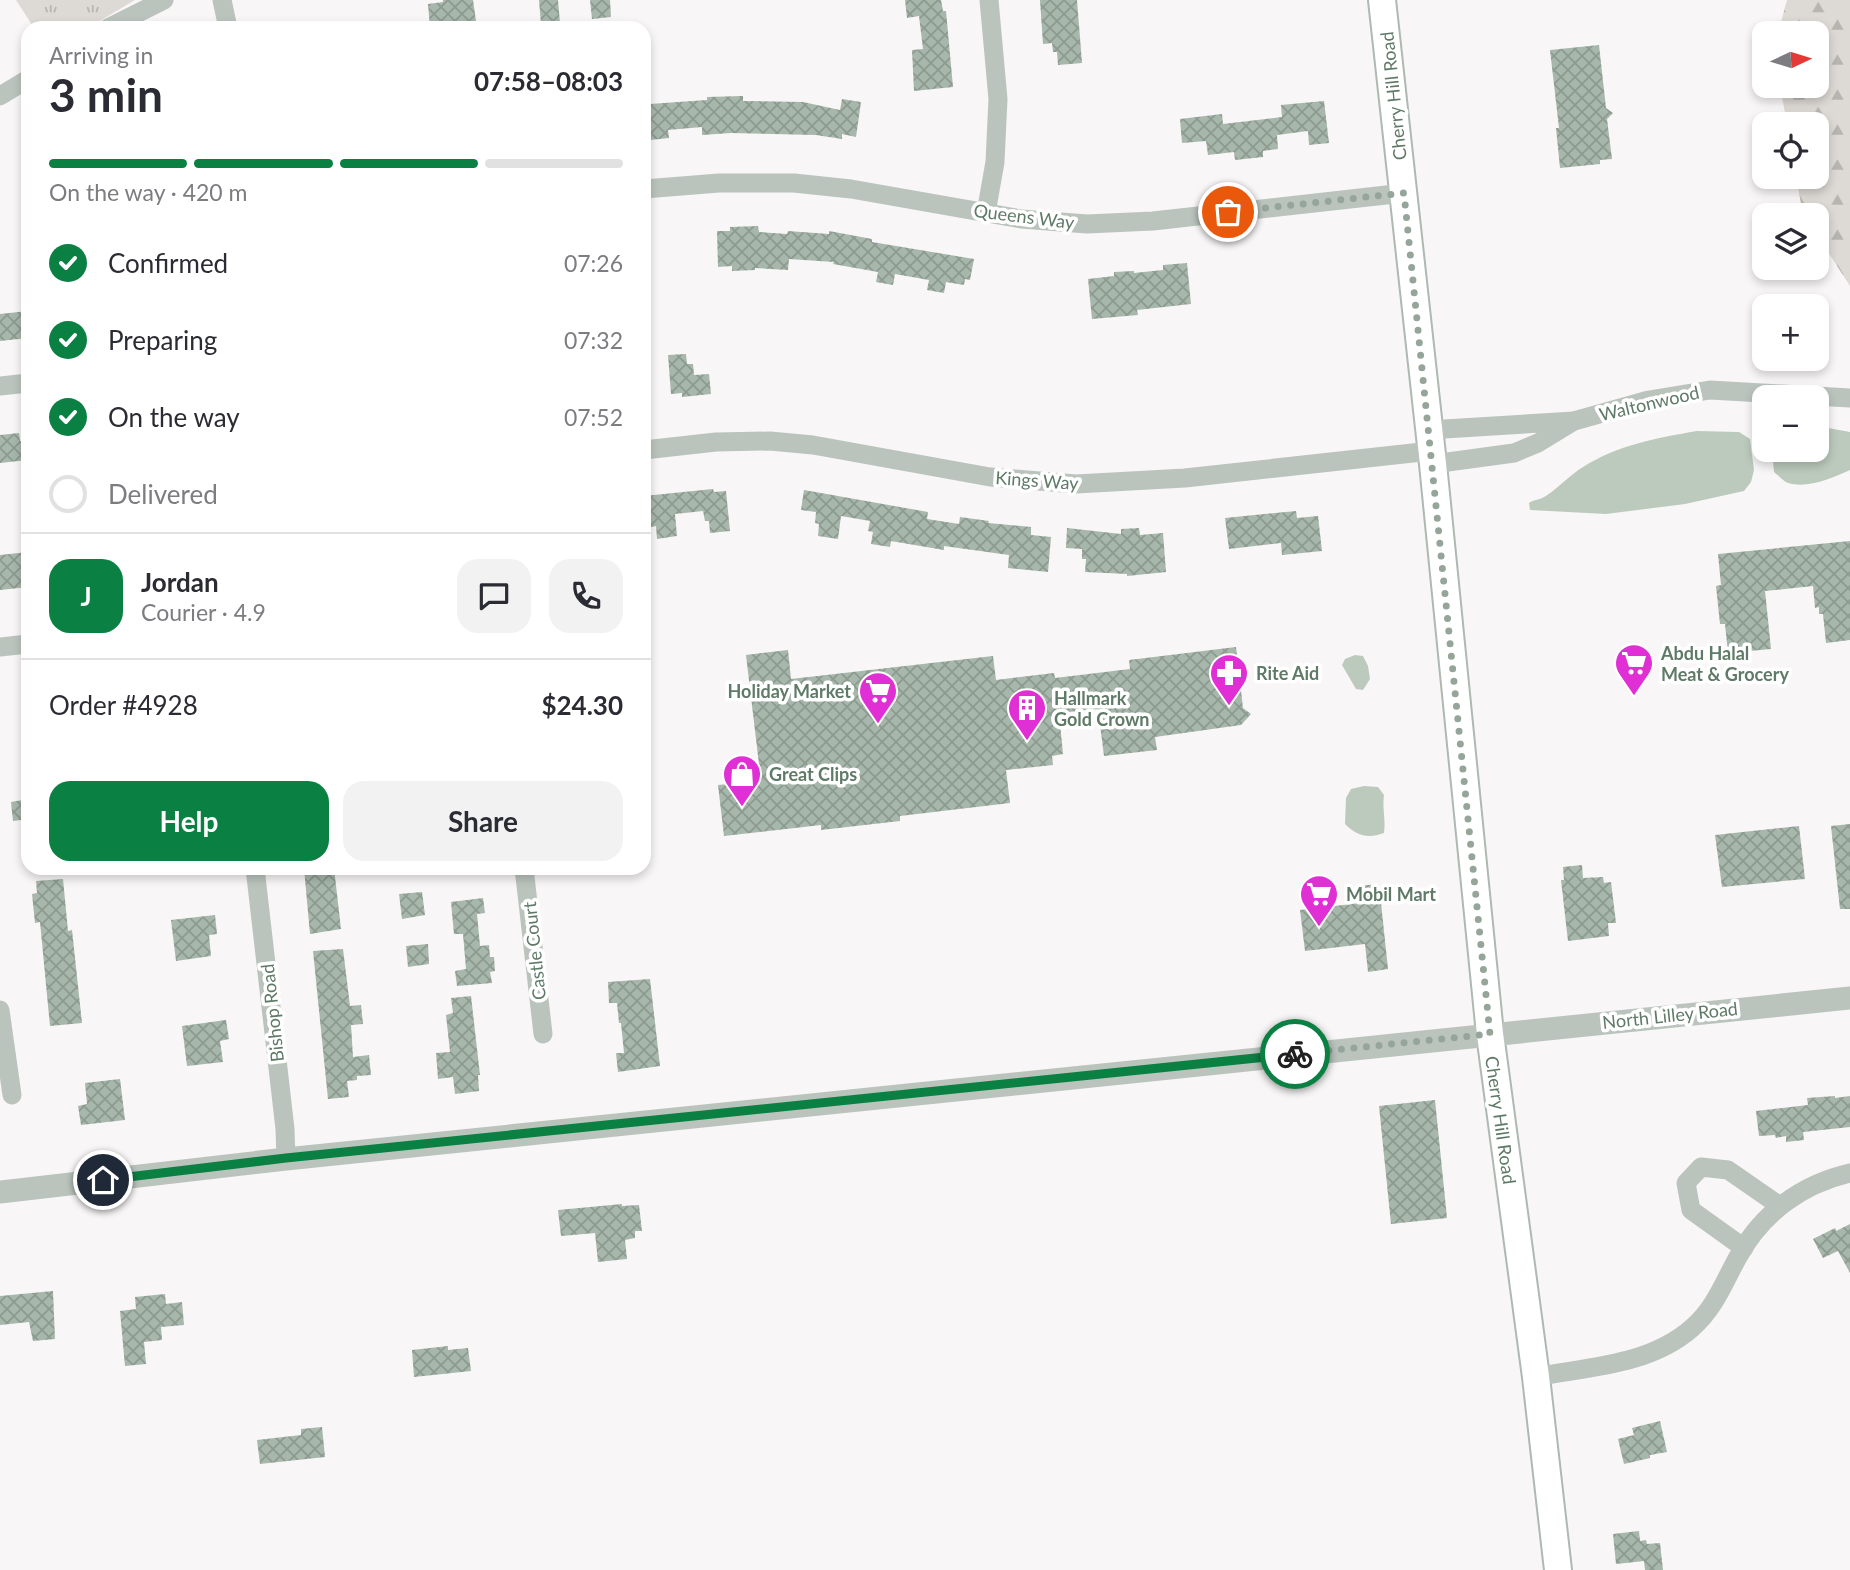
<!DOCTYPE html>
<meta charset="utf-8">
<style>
body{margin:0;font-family:Lato,sans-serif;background:#f2f2f3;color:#2b2b33;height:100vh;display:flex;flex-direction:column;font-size:26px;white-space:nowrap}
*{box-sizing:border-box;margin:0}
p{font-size:23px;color:#7c7c81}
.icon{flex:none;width:38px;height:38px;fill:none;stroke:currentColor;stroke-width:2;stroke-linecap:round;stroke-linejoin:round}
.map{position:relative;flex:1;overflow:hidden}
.drawer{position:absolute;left:21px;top:21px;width:630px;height:854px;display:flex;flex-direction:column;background:#fff;border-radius:21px;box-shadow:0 4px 10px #0003}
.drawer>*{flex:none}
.needle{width:46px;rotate:86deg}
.controls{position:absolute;left:1752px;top:21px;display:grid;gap:14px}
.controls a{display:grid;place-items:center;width:77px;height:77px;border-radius:14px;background:#fff;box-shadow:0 4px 10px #0003;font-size:35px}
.pin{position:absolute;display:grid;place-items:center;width:60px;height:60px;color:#fff;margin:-30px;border:4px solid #fff;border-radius:50%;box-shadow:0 2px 7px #0007}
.courier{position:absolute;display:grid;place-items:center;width:70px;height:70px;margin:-35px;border:5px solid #0b8043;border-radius:50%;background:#fff;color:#222;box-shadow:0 2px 9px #0007}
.headline em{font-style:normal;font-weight:700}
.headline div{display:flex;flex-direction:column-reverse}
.headline{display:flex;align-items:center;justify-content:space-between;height:119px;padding:0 28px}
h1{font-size:46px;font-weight:700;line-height:52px}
.bar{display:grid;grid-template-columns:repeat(4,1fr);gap:10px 7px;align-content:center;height:84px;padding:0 28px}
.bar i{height:9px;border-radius:5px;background:#e1e1e2}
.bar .on{background:#0b8043}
.bar p{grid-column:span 4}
.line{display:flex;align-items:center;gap:18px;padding:0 28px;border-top:2px solid #e1e1e2}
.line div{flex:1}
.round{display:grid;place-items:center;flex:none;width:74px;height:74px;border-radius:21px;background:#f2f2f3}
ol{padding:0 28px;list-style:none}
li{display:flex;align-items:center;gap:21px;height:77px}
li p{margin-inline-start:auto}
li .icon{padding:7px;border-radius:50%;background:#0b8043;color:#fff;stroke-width:4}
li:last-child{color:#7c7c81}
li i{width:38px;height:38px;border:4px solid #e1e1e2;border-radius:50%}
.primary-button{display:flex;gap:14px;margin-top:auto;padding:14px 28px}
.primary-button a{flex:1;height:80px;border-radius:21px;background:#0b8043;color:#fff;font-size:28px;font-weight:700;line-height:80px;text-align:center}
.primary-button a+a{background:#f2f2f3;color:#2b2b33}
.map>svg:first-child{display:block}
.forest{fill:url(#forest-firs)}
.park{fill:url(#park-tufts)}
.water{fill:#bbcabc}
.building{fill:url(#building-cross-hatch)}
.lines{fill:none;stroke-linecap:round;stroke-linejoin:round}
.secondary-casing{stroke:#adb9b1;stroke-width:30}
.minor{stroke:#bac4bd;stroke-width:19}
.tertiary{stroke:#bac4bd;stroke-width:23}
.secondary{stroke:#fff;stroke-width:26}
.done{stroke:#95a599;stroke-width:7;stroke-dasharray:0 12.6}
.route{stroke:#0b8043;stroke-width:9}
.labels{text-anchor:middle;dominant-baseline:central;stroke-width:7;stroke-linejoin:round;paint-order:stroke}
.street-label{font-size:18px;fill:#5f7a67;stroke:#fff}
.poi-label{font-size:18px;font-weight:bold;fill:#5f7a67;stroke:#fff;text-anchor:start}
</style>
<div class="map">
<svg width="1850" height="1570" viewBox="0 0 1850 1570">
<defs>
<pattern id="forest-firs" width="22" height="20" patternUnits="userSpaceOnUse" patternTransform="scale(1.75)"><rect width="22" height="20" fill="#ddd9d5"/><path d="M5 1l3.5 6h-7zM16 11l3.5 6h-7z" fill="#b6b5b1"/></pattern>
<pattern id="park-tufts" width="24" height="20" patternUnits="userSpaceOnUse" patternTransform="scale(1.75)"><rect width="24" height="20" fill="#ddd9d5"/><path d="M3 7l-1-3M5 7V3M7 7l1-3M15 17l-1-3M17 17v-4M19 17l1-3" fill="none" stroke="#b6b5b1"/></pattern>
<pattern id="building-cross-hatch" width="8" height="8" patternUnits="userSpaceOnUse" patternTransform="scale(1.75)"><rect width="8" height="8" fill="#a8b7ac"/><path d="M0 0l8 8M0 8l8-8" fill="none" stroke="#8c9a90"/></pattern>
</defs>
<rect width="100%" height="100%" fill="#f9f6f7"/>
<path class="forest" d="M1787 0H1850V286L1817 235 1816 215 1803 214 1796 177H1816V124H1787L1780 86H1816V33H1778Z"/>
<path class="park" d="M16 0H135L88 28H34Z"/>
<g class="water">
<path d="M1817 426 1850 432V470C1832 478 1808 489 1788 483 1783 481 1778 475 1774 472L1772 450H1816Z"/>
<path d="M1697 431 1739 432 1750 439 1754 470 1751 482 1744 491 1685 504 1606 514 1530 510 1529 503C1535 499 1539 500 1544 497 1554 492 1571 474 1583 467 1618 445 1656 438 1697 431Z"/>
<path d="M1355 655 1363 656 1368 666 1370 679 1363 690 1356 689 1342 665 1345 659Z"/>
<path d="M1364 786 1378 787 1384 795C1382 808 1386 820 1384 833 1368 839 1357 836 1345 824L1346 798 1351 789Z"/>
</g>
<g class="building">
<path d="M443 0H473L477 28H430L428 4 443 2Z"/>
<path d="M539 0H558L560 23 541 25Z"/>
<path d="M590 0H610L611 17 592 19Z"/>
<path d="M905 0H941L943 11H946L953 87 914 91 912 50 923 49 919 16 907 18Z"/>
<path d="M1040 0H1077L1082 63 1058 65 1057 52H1053L1052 43 1043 44Z"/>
<path d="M1599 45 1606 108 1613 113 1607 119 1612 159 1600 160V164L1560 168 1556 128H1559L1550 50Z"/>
<path d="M743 96V101L803 102 840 110 842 99 861 102 856 137 842 134V139L816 135 731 133 702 135V127L668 130 669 138 650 140 648 120 651 119 650 104 707 100V97Z"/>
<path d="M1324 101 1329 143 1309 145 1308 131 1277 135 1278 149 1263 151V157L1235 160 1234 152 1208 155 1206 141 1182 143 1180 119 1222 114 1223 124 1282 117 1281 105Z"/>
<path d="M758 226 759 232 787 234 788 231 829 234V231L872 239V242L974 259 970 280 965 279 964 285 946 282 944 293 927 290 929 280 895 274 893 285 876 282 878 272 833 264 834 262 789 259 788 270 755 268V270L732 271V266L718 267 717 231H730V227Z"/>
<path d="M1187 263 1191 304 1137 310 1138 315 1092 319 1088 279 1114 276V272L1134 271V273L1163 270V265Z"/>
<path d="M28 311V338L0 341V314Z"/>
<path d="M686 354 687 364H693L694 375 709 374 711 394 682 397V393L671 394 668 355Z"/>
<path d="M19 433 20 441 28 440V460L0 463V435Z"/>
<path d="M713 489 714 492 726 491 730 531 710 533 709 521H705L703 511 675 514 677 536 657 539 656 526 651 527 650 516 644 517V496Z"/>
<path d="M804 490 928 512 927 519 959 524 960 517 989 521 988 523 1031 527V535L1051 537 1048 572 1008 568 1009 555 944 546V550L891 541 890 547 871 544 873 532 868 531 870 521 841 516 838 539 818 536 819 524 815 523 816 512 801 510Z"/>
<path d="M1296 511 1297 518 1318 516 1322 551 1282 555 1281 543 1229 549 1225 518Z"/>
<path d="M1067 528 1121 534V529L1139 528 1140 535 1163 533 1166 572 1127 576V574L1085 572 1086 559H1082V549L1066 548Z"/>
<path d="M1850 541V640L1826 643 1823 614H1819V607L1815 608 1813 586 1765 591 1771 649 1728 653 1725 624H1720L1716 586 1721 585 1718 554Z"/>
<path d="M28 552V587L0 590V555Z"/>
<path d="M1236 647 1243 708 1251 714 1241 725 1155 737 1157 750 1104 756 1098 709 1059 713 1063 754 1052 756 1053 765 1006 770 1010 803 900 816V821L821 830V825L724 836 718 785 761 781 746 655 788 650 791 679 993 656 996 680 1054 673 1055 678 1130 669 1129 660Z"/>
<path d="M28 799V819L13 821 11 802Z"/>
<path d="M1850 824V909H1840L1831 826Z"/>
<path d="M1799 826 1805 879 1722 887 1715 835Z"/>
<path d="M1582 865 1583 878 1603 877 1604 883 1611 882 1616 923H1608L1609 936 1568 941 1561 880H1564L1563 867Z"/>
<path d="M304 868H334L341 929 310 934Z"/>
<path d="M63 879 68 931 72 930 82 1023 50 1026 40 922 35 923 32 894 37 893 36 881Z"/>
<path d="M1379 884 1388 969 1368 972 1365 944 1305 951 1300 910 1360 903 1358 886Z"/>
<path d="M422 892 425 915 402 919 399 894Z"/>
<path d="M483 898 485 913 477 914 480 946 489 945 490 957H494L495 971 490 972 492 983 457 986 455 971 466 969 463 934H454L451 902Z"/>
<path d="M215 915 217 934 209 935 211 956 176 961 171 920Z"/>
<path d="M428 944 429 964 408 967 406 946Z"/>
<path d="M343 949 350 1006 361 1005 363 1024 351 1025 353 1057 369 1055 371 1075 357 1076V1080L347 1081 349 1097 328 1099 313 951Z"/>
<path d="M650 979 660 1066 618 1072 616 1053H624L621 1023H619L617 1003H609L608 982Z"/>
<path d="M471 996 480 1075H478L479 1091 455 1094 453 1077 438 1079 436 1053 450 1052 446 1015 453 1013 451 998Z"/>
<path d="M226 1020 229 1039 220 1041 223 1062 187 1066 182 1026Z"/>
<path d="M120 1079 125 1120 81 1125 78 1106 87 1104 85 1083Z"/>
<path d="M1835 1096V1098L1850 1096V1127L1803 1132 1804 1140 1786 1142V1136L1776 1138 1775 1135 1759 1136 1756 1111 1808 1105 1807 1098Z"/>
<path d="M1435 1100 1447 1218 1391 1224 1379 1106Z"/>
<path d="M622 1204V1206L639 1205 642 1231H635V1238L625 1240 627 1259 598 1262 595 1233 561 1236 558 1210Z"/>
<path d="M1850 1224V1273L1838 1251 1823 1258 1813 1239 1835 1228 1836 1231Z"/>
<path d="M53 1291 55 1339 33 1341 29 1322 0 1325V1296Z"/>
<path d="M165 1294 166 1304 182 1302 184 1325 161 1327 162 1340 144 1342 146 1364 125 1366 120 1311 136 1309 135 1297Z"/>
<path d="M448 1346V1350L468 1348 471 1371 414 1377 412 1350Z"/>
<path d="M1660 1421 1667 1452 1650 1455V1458L1624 1464 1618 1439 1634 1435 1632 1428Z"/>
<path d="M322 1427 325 1457 260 1464 257 1440 301 1435V1429Z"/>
<path d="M1639 1531 1640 1541 1646 1540 1647 1544 1660 1543 1663 1570H1645L1644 1561 1616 1564 1613 1534Z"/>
</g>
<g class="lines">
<defs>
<path id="secondary" d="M1382 0 1433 464 1490 1034 1536 1377 1558 1570"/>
</defs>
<use href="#secondary" class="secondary-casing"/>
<g class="minor">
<path d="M222 0 228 28"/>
<path d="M108 28 164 0"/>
<path d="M0 96 28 79"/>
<path d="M644 189 719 183H794L851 189 1021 219 1087 224 1153 221 1404 193"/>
<path d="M986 213 995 162 998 99 989 0"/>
<path d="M0 386 28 383"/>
<path d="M1574 421 1649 400 1710 390 1850 398"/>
<path d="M1428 430 1574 421 1538 443 1514 453 1433 464"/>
<path d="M644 450 716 442 770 441 813 445 990 477 1076 484 1185 478 1431 451"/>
<path d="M0 647 28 644"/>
<path d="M255 868 285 1129 286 1159"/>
<path d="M524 868 543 1034"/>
<path d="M0 1010 12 1095"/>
<path d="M1744 1248 1691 1210 1686 1183 1701 1167 1728 1170 1780 1206"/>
<path d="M1536 1377C1589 1367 1650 1365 1692 1328 1715 1308 1724 1282 1738 1257 1762 1213 1802 1184 1850 1173"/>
</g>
<path class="tertiary" d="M0 1192 286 1159 1850 998"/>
<use href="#secondary" class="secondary"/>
</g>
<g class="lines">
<path class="done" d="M1228 212 1404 193 1490 1034 1295 1054"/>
<path class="route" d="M103 1180 286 1158 1295 1054"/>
</g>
<defs>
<symbol id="supermarket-pin" viewBox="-11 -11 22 30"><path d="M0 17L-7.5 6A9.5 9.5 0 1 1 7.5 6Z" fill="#e02fd4" stroke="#fff"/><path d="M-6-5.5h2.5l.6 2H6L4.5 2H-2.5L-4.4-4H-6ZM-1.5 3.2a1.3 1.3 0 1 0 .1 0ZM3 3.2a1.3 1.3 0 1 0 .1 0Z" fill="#fff"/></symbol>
<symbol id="pharmacy-pin" viewBox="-11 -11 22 30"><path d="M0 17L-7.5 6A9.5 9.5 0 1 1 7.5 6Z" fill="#e02fd4" stroke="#fff"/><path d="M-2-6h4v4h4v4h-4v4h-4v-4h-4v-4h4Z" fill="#fff"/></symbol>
<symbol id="building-pin" viewBox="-11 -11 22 30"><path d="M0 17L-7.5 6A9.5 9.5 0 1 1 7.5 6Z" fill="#e02fd4" stroke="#fff"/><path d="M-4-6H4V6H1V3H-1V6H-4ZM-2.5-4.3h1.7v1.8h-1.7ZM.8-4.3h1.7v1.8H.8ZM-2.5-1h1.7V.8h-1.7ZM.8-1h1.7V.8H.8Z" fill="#fff"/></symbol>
<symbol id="shop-pin" viewBox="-11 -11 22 30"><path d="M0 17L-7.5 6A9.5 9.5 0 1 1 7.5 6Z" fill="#e02fd4" stroke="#fff"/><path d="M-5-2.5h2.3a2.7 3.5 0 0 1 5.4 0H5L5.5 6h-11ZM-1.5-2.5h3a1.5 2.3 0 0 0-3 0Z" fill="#fff"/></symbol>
</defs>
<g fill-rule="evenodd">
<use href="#supermarket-pin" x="1612" y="641" width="44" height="60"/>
<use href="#pharmacy-pin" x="1207" y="651" width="44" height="60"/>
<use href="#supermarket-pin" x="856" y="669" width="44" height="60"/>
<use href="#building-pin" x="1005" y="686" width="44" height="60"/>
<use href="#shop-pin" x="720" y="752" width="44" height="60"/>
<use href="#supermarket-pin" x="1297" y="872" width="44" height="60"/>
</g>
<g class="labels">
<g class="street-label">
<text transform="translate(1393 96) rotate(-96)">Cherry Hill Road</text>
<text transform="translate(1024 216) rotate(7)">Queens Way</text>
<text transform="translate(1649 403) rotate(-13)">Waltonwood</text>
<text transform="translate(1037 480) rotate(4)">Kings Way</text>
<text transform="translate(534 951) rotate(-96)">Castle Court</text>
<text transform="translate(272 1013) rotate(-96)">Bishop Road</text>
<text transform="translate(1670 1015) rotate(-6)">North Lilley Road</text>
<text transform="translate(1501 1120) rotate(82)">Cherry Hill Road</text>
</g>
<g class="poi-label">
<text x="1661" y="653">Abdu Halal<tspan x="1661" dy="21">Meat &amp; Grocery</tspan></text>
<text x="1256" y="673">Rite Aid</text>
<text x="851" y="691" text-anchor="end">Holiday Market</text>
<text x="1054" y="698">Hallmark<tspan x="1054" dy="21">Gold Crown</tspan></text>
<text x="769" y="774">Great Clips</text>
<text x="1346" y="894">Mobil Mart</text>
</g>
</g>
</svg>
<div class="controls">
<a><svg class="needle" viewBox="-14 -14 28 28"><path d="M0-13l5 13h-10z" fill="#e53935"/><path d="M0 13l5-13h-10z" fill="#7c7c81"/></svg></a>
<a><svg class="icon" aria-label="locate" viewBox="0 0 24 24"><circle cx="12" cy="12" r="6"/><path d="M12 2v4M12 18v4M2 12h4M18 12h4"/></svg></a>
<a><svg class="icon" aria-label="layers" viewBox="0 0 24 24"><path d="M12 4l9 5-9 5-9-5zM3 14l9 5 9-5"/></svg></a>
<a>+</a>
<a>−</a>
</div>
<div class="pin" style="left:1228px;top:212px;background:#ea580c"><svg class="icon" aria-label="bag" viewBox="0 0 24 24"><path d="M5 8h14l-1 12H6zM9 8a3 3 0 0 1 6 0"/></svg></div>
<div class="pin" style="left:103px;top:1180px;background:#1f2937"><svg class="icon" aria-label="home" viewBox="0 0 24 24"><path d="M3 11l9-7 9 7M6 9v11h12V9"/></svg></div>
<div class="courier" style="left:1295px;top:1054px"><svg class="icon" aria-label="bike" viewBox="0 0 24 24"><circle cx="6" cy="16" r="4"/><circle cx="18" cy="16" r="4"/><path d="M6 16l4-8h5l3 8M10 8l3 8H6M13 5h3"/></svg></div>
<section class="drawer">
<div class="headline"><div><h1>3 min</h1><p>Arriving in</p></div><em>07:58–08:03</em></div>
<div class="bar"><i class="on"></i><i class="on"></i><i class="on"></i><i></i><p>On the way · 420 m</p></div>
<ol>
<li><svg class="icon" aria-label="check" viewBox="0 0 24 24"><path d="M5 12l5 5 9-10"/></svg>Confirmed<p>07:26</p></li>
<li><svg class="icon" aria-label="check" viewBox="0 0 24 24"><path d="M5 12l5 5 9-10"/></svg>Preparing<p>07:32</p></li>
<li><svg class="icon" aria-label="check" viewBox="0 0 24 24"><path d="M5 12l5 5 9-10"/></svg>On the way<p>07:52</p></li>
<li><i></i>Delivered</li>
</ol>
<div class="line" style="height:126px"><b class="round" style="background:#0b8043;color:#fff">J</b><div><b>Jordan</b><p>Courier · 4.9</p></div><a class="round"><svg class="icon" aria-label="chat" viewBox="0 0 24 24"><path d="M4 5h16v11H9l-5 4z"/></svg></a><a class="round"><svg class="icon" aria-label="phone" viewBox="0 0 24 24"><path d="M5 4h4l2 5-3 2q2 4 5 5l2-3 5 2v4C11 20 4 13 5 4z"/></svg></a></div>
<div class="line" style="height:91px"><div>Order #4928</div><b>$24.30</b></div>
<div class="primary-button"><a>Help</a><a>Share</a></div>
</section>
</div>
